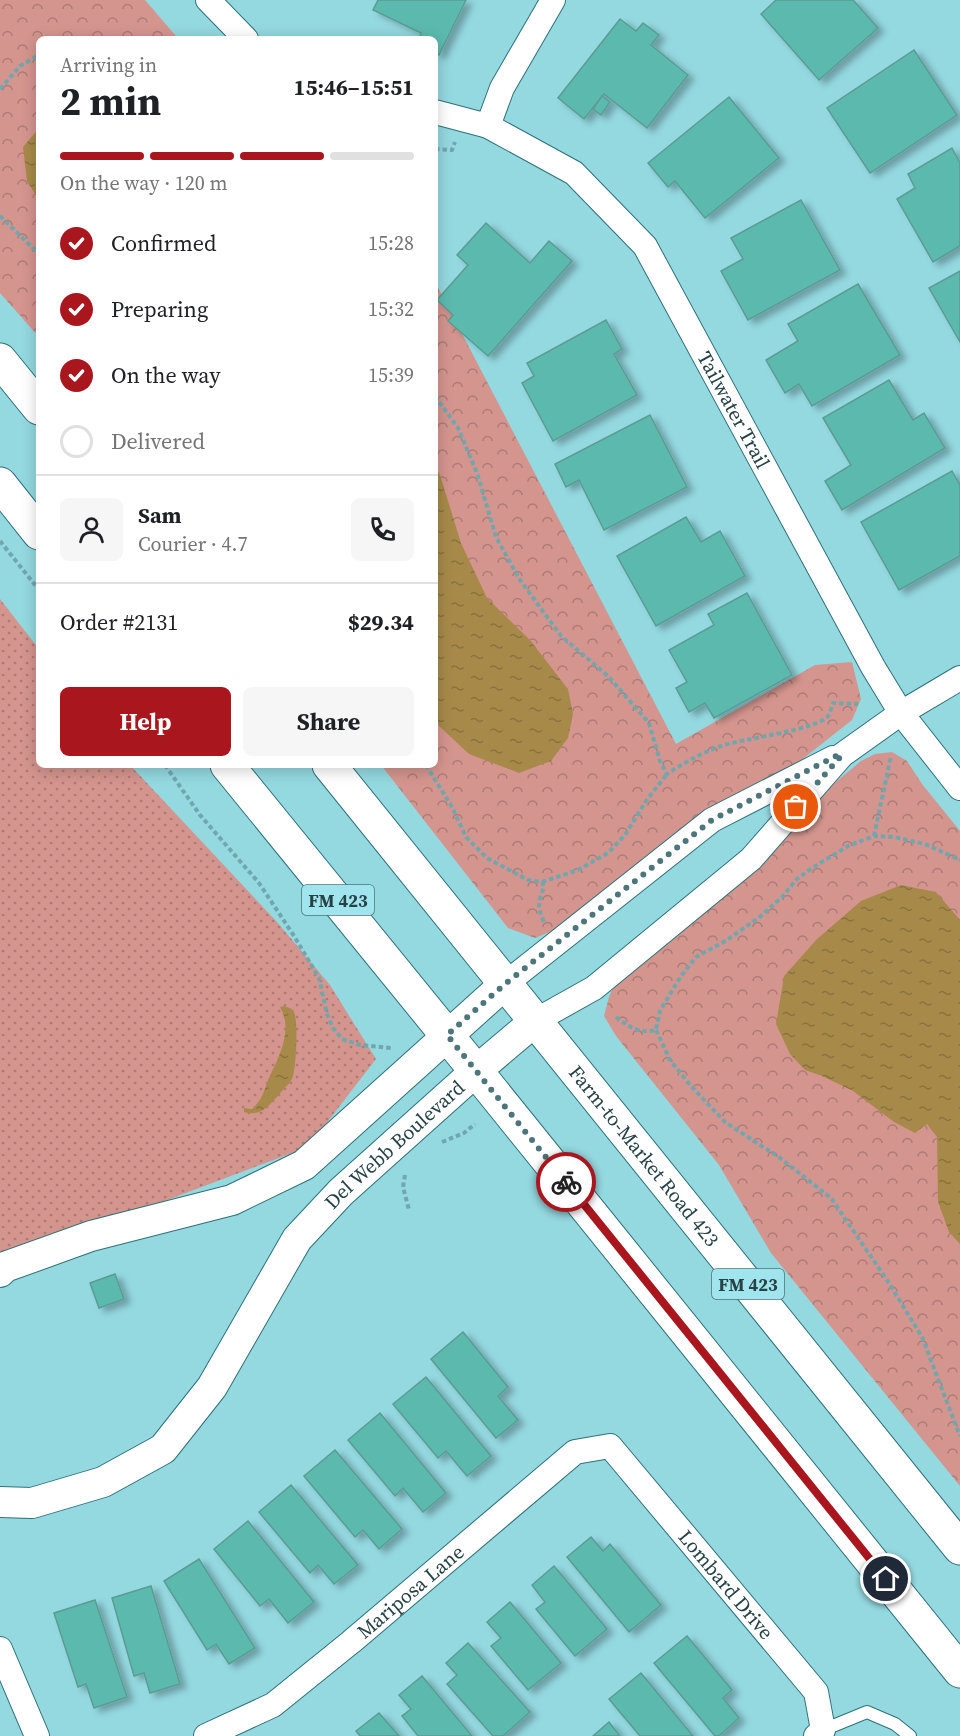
<!DOCTYPE html>
<meta charset="utf-8">
<style>
body{margin:0;font-family:"Source Serif 4",serif;background:#f6f6f6;color:#202124;height:100vh;display:flex;flex-direction:column;font-size:22px;white-space:nowrap}
*{box-sizing:border-box;margin:0}
p{font-size:20px;color:#757577}
.icon{flex:none;width:33px;height:33px;fill:none;stroke:currentColor;stroke-width:2;stroke-linecap:round;stroke-linejoin:round}
.map{position:relative;flex:1;overflow:hidden}
.side{position:absolute;left:36px;top:36px;width:402px;height:732px;display:flex;flex-direction:column;background:#fff;border-radius:9px;box-shadow:0 3px 15px #0003}
.side>*{flex:none}
.pin{position:absolute;display:grid;place-items:center;width:51px;height:51px;color:#fff;margin:-26px;border:3px solid #fff;border-radius:50%;box-shadow:0 2px 6px #0007}
.courier{position:absolute;display:grid;place-items:center;width:60px;height:60px;margin:-30px;border:4px solid #aa161e;border-radius:50%;background:#fff;color:#222;box-shadow:0 2px 8px #0007}
.summary em{font-style:normal;font-weight:700}
.summary div{display:flex;flex-direction:column-reverse}
.summary{display:flex;align-items:center;justify-content:space-between;height:102px;padding:0 24px}
h1{font-size:39px;font-weight:700;line-height:45px}
.bar{display:grid;grid-template-columns:repeat(4,1fr);gap:9px 6px;align-content:center;height:72px;padding:0 24px}
.bar i{height:8px;border-radius:4px;background:#e0e0e0}
.bar .selected{background:#aa161e}
.bar p{grid-column:span 4}
.line{display:flex;align-items:center;gap:15px;padding:0 24px;border-top:2px solid #e0e0e0}
.line div{flex:1}
.round{display:grid;place-items:center;flex:none;width:63px;height:63px;border-radius:9px;background:#f6f6f6}
ol{padding:0 24px;list-style:none}
li{display:flex;align-items:center;gap:18px;height:66px}
li p{margin-inline-start:auto}
li .icon{padding:6px;border-radius:50%;background:#aa161e;color:#fff;stroke-width:4}
li:last-child{color:#757577}
li i{width:33px;height:33px;border:3px solid #e0e0e0;border-radius:50%}
.cta{display:flex;gap:12px;margin-top:auto;padding:12px 24px}
.cta a{flex:1;height:69px;border-radius:9px;background:#aa161e;color:#fff;font-size:24px;font-weight:700;line-height:69px;text-align:center}
.cta a+a{background:#f6f6f6;color:#202124}
.map>svg:first-child{display:block}
.grass{fill:url(#grass-dots)}
.park{fill:url(#park-crowns)}
.water{fill:url(#water-ripples)}
.building{fill:#5cb9ae;stroke:#5a9c94;stroke-width:1.5;filter:url(#shadow)}
.lines{fill:none;stroke-linecap:round;stroke-linejoin:round}
.service-casing{stroke:#2d7179;stroke-width:14}
.minor-casing{stroke:#2d7179;stroke-width:26}
.tertiary-casing{stroke:#2d7179;stroke-width:32}
.primary-casing{stroke:#2d7179;stroke-width:35}
.path{stroke:#70a7ae;stroke-width:4;stroke-dasharray:4.5 3;stroke-linecap:butt}
.service{stroke:#fff;stroke-width:12}
.minor{stroke:#fff;stroke-width:24}
.tertiary{stroke:#fff;stroke-width:30}
.primary{stroke:#fff;stroke-width:33}
.done{stroke:#4c767b;stroke-width:6;stroke-dasharray:0 10.8}
.route{stroke:#aa161e;stroke-width:8}
.labels{text-anchor:middle;dominant-baseline:central;stroke-width:5;stroke-linejoin:round;paint-order:stroke}
.shield{fill:#a0e5ed;stroke:#4b7377;stroke-width:1.5}
.shield-label{font-size:18px;font-weight:bold;fill:#264245}
.street-label{font-size:20px;fill:#264245;stroke:#a0e5ed}
</style>
<div class="map">
<svg width="960" height="1736" viewBox="0 0 960 1736">
<defs>
<pattern id="grass-dots" width="8" height="8" patternUnits="userSpaceOnUse" patternTransform="scale(1.5)"><rect width="8" height="8" fill="#d4958e"/><path d="M2 2h.1M6 6h.1" fill="none" stroke="#ac7b76" stroke-width="1.8" stroke-linecap="round"/></pattern>
<pattern id="park-crowns" width="20" height="18" patternUnits="userSpaceOnUse" patternTransform="scale(1.5)"><rect width="20" height="18" fill="#d4958e"/><path d="M2 6a3 3 0 1 1 6 0M12 15a3 3 0 1 1 6 0" fill="none" stroke="#ac7b76"/></pattern>
<pattern id="water-ripples" width="26" height="14" patternUnits="userSpaceOnUse" patternTransform="scale(1.5)"><rect width="26" height="14" fill="#a78a4a"/><path d="M2 4q2-2 4 0t4 0M15 11q2-2 4 0t4 0" fill="none" stroke="#88723f"/></pattern>
<filter id="shadow"><feDropShadow dx="6" dy="4" stdDeviation="3" flood-color="#0004"/></filter>
</defs>
<rect width="100%" height="100%" fill="#94d8e0"/>
<path class="grass" d="M0 599 39 649V765H130L277 922 330 985 376 1059 308 1147 93 1228 0 1278Z"/>
<g class="park">
<path d="M0 0H145L176 36 181 39H39V337L0 293Z"/>
<path d="M435 282 676 744 815 665 852 662 861 699 852 720 795 765 557 929 535 938 508 928 381 765H435Z"/>
<path d="M892 752 907 761 922 784 960 831V1486L771 1253 719 1165 616 1036 604 1016 609 997 614 986 729 892 820 795 861 761 875 754Z"/>
</g>
<g class="water">
<path d="M39 128V200L27 181 23 147Z"/>
<path d="M435 465 440 475 461 543 487 598 530 640 568 689 573 714 568 738 551 761 519 773 469 754 439 726 435 717Z"/>
<path d="M901 885 936 892 960 920V1244L949 1232 938 1202 937 1137 927 1124 915 1133 894 1122 853 1091 822 1076 805 1070 790 1054 776 1024 784 976 817 939 861 901Z"/>
<path d="M284 1006C287 1007 291 1008 293 1010 299 1018 296 1066 293 1076 291 1083 286 1086 282 1091 271 1103 262 1118 244 1112V1108L252 1109C261 1101 264 1092 268 1080 278 1058 294 1031 280 1007Z"/>
</g>
<g class="building">
<path d="M378 0H466L439 55 435 53V39H419L421 33 373 10Z"/>
<path d="M776 0H853L878 28 819 80 761 14Z"/>
<path d="M620 19 636 31 643 23 659 35 651 45 688 75 647 128 604 94 584 119 558 98Z"/>
<path d="M914 50 957 115 870 173 827 108Z"/>
<path d="M602 96 610 102 601 115 593 109Z"/>
<path d="M729 97 779 158 705 218 675 181 668 187 648 163Z"/>
<path d="M952 148 960 163V246L933 262 897 199 915 188 908 174Z"/>
<path d="M801 200 840 270 748 320 721 271 743 259 731 238Z"/>
<path d="M486 223 530 263 549 241 572 261 488 356 448 321 453 315 437 300 468 265 457 255Z"/>
<path d="M960 271V342L929 288Z"/>
<path d="M858 284 900 355 812 406 799 384 785 393 766 360 798 341 788 324Z"/>
<path d="M606 320 622 349 614 354 637 395 553 441 522 383 534 376 527 363Z"/>
<path d="M889 380 913 420 924 413 945 448 842 510 825 481 851 465 823 418Z"/>
<path d="M650 415 687 487 604 530 579 480 566 487 555 464Z"/>
<path d="M952 471 960 485V556L899 590 861 522Z"/>
<path d="M686 517 701 542 720 531 745 576 656 626 617 556Z"/>
<path d="M747 593 792 675 714 718 705 703 689 712 676 688 687 682 669 650 714 625 708 614Z"/>
<path d="M115 1274 124 1299 99 1308 90 1283Z"/>
<path d="M463 1332 508 1387 498 1396 518 1420 496 1438 431 1359Z"/>
<path d="M426 1377 491 1456 467 1476 446 1451 438 1458 393 1404Z"/>
<path d="M380 1413 446 1493 423 1512 403 1488 395 1496 348 1440Z"/>
<path d="M335 1450 402 1529 379 1549 363 1530 355 1537 304 1476Z"/>
<path d="M291 1485 358 1565 334 1584 318 1565 310 1573 259 1512Z"/>
<path d="M248 1521 314 1602 288 1623 269 1599 260 1606 214 1549Z"/>
<path d="M591 1537 603 1551 610 1544 661 1605 629 1632 567 1557Z"/>
<path d="M199 1559 255 1648 229 1664 216 1644 207 1650 164 1581Z"/>
<path d="M554 1566 607 1629 575 1656 536 1609 545 1602 532 1585Z"/>
<path d="M151 1586 180 1684 150 1693 144 1673 134 1676 112 1598Z"/>
<path d="M95 1600 127 1697 94 1708 86 1684 78 1687 54 1613Z"/>
<path d="M510 1602 561 1663 528 1690 491 1646 501 1638 487 1622Z"/>
<path d="M687 1636 732 1690 723 1698 739 1718 719 1736H715L654 1663Z"/>
<path d="M468 1643 530 1712 503 1736H493L447 1684 457 1675 446 1663Z"/>
<path d="M641 1673 693 1736H640L609 1699Z"/>
<path d="M422 1676 472 1736H418L402 1716 411 1709 399 1695Z"/>
<path d="M379 1713 399 1736H360L356 1731Z"/>
<path d="M609 1722 620 1736H593Z"/>
</g>
<g class="lines">
<defs>
<path id="service" d="M823 1730 867 1712 895 1724 910 1736"/>
<g id="minor">
<path d="M208 0 246 39"/>
<path id="s1" d="M435 112 488 126 574 173 645 246 873 667 901 713 960 788"/>
<path d="M488 126 502 88 553 0"/>
<path d="M505 984 712 820 833 758"/>
<path d="M535 1021 594 988 751 859 842 755 901 713 960 678"/>
<path d="M0 1649 37 1736"/>
<path id="s2" d="M206 1736 273 1705 351 1642 575 1452 610 1446 816 1692 823 1730 816 1736"/>
</g>
<g id="tertiary">
<path d="M0 1272 5 1267 91 1236 232 1200 304 1165 505 984"/>
<path id="s3" d="M0 1502 32 1503 103 1482 163 1449 212 1387 297 1239 341 1192 476 1071 535 1021"/>
</g>
<g id="primary">
<path d="M0 360 39 408"/>
<path d="M0 484 39 533"/>
<path d="M227 765 476 1071 960 1671"/>
<path id="s4" d="M329 765 960 1548"/>
</g>
</defs>
<use href="#service" class="service-casing"/>
<use href="#minor" class="minor-casing"/>
<use href="#tertiary" class="tertiary-casing"/>
<use href="#primary" class="primary-casing"/>
<g class="path">
<path d="M0 89 20 66 39 55"/>
<path d="M435 149 452 150 455 142"/>
<path d="M0 216 39 254"/>
<path d="M435 396 458 428 477 473 496 537 520 580 561 636 608 676 649 723 660 761 667 774C684 763 701 753 721 746 741 739 817 730 828 716 830 712 832 707 833 703L858 704"/>
<path d="M0 541 39 590"/>
<path d="M165 765 200 815 259 883 294 936 319 978 327 1014 333 1028 342 1039 360 1045 391 1048"/>
<path d="M426 765 452 807 466 837 487 858 528 880 542 882 544 887C538 902 537 907 544 922"/>
<path d="M874 836 891 756"/>
<path d="M542 882 578 870 608 853 625 835 646 801 667 774"/>
<path d="M616 1017C630 1027 638 1034 656 1030L660 1011 681 976 696 957 727 940 761 916 782 897 797 879 812 868 848 846 874 836 894 837 925 844 960 860"/>
<path d="M656 1030 670 1060 691 1086 725 1122 780 1158 831 1198 887 1280 922 1337 960 1436"/>
<path d="M442 1142 464 1133 475 1124"/>
<path d="M405 1175 403 1187 409 1210"/>
</g>
<use href="#service" class="service"/>
<use href="#minor" class="minor"/>
<use href="#tertiary" class="tertiary"/>
<use href="#primary" class="primary"/>
</g>
<g class="lines">
<path class="done" d="M566 1182 447 1035 505 984 712 820 836 756 842 755 796 807"/>
<path class="route" d="M566 1182 886 1579"/>
</g>
<g class="labels">
<g class="shield">
<rect x="302" y="885" width="72" height="30" rx="4.5"/>
<rect x="712" y="1269" width="72" height="30" rx="4.5"/>
</g>
<g class="shield-label">
<text x="338" y="900">FM 423</text>
<text x="748" y="1284">FM 423</text>
</g>
<g class="street-label">
<text stroke="none"><textPath href="#s1" startOffset="441">Tailwater Trail</textPath></text>
<text stroke="none"><textPath href="#s3" startOffset="560">Del Webb Boulevard</textPath></text>
<text stroke="none"><textPath href="#s4" startOffset="502">Farm-to-Market Road 423</textPath></text>
<text stroke="none"><textPath href="#s2" startOffset="684">Lombard Drive</textPath></text>
<text stroke="none"><textPath href="#s2" startOffset="252">Mariposa Lane</textPath></text>
</g>
</g>
</svg>
<div class="pin" style="left:796px;top:807px;background:#ea580c"><svg class="icon" aria-label="bag" viewBox="0 0 24 24"><path d="M5 8h14l-1 12H6zM9 8a3 3 0 0 1 6 0"/></svg></div>
<div class="pin" style="left:886px;top:1579px;background:#1f2937"><svg class="icon" aria-label="home" viewBox="0 0 24 24"><path d="M3 11l9-7 9 7M6 9v11h12V9"/></svg></div>
<div class="courier" style="left:566px;top:1182px"><svg class="icon" aria-label="bike" viewBox="0 0 24 24"><circle cx="6" cy="16" r="4"/><circle cx="18" cy="16" r="4"/><path d="M6 16l4-8h5l3 8M10 8l3 8H6M13 5h3"/></svg></div>
<section class="side">
<div class="summary"><div><h1>2 min</h1><p>Arriving in</p></div><em>15:46–15:51</em></div>
<div class="bar"><i class="selected"></i><i class="selected"></i><i class="selected"></i><i></i><p>On the way · 120 m</p></div>
<ol>
<li><svg class="icon" aria-label="check" viewBox="0 0 24 24"><path d="M5 12l5 5 9-10"/></svg>Confirmed<p>15:28</p></li>
<li><svg class="icon" aria-label="check" viewBox="0 0 24 24"><path d="M5 12l5 5 9-10"/></svg>Preparing<p>15:32</p></li>
<li><svg class="icon" aria-label="check" viewBox="0 0 24 24"><path d="M5 12l5 5 9-10"/></svg>On the way<p>15:39</p></li>
<li><i></i>Delivered</li>
</ol>
<div class="line" style="height:108px"><a class="round"><svg class="icon" aria-label="person" viewBox="0 0 24 24"><circle cx="12" cy="8" r="4"/><path d="M4 21q1-7 8-7t8 7"/></svg></a><div><b>Sam</b><p>Courier · 4.7</p></div><a class="round"><svg class="icon" aria-label="phone" viewBox="0 0 24 24"><path d="M5 4h4l2 5-3 2q2 4 5 5l2-3 5 2v4C11 20 4 13 5 4z"/></svg></a></div>
<div class="line" style="height:78px"><div>Order #2131</div><b>$29.34</b></div>
<div class="cta"><a>Help</a><a>Share</a></div>
</section>
</div>
